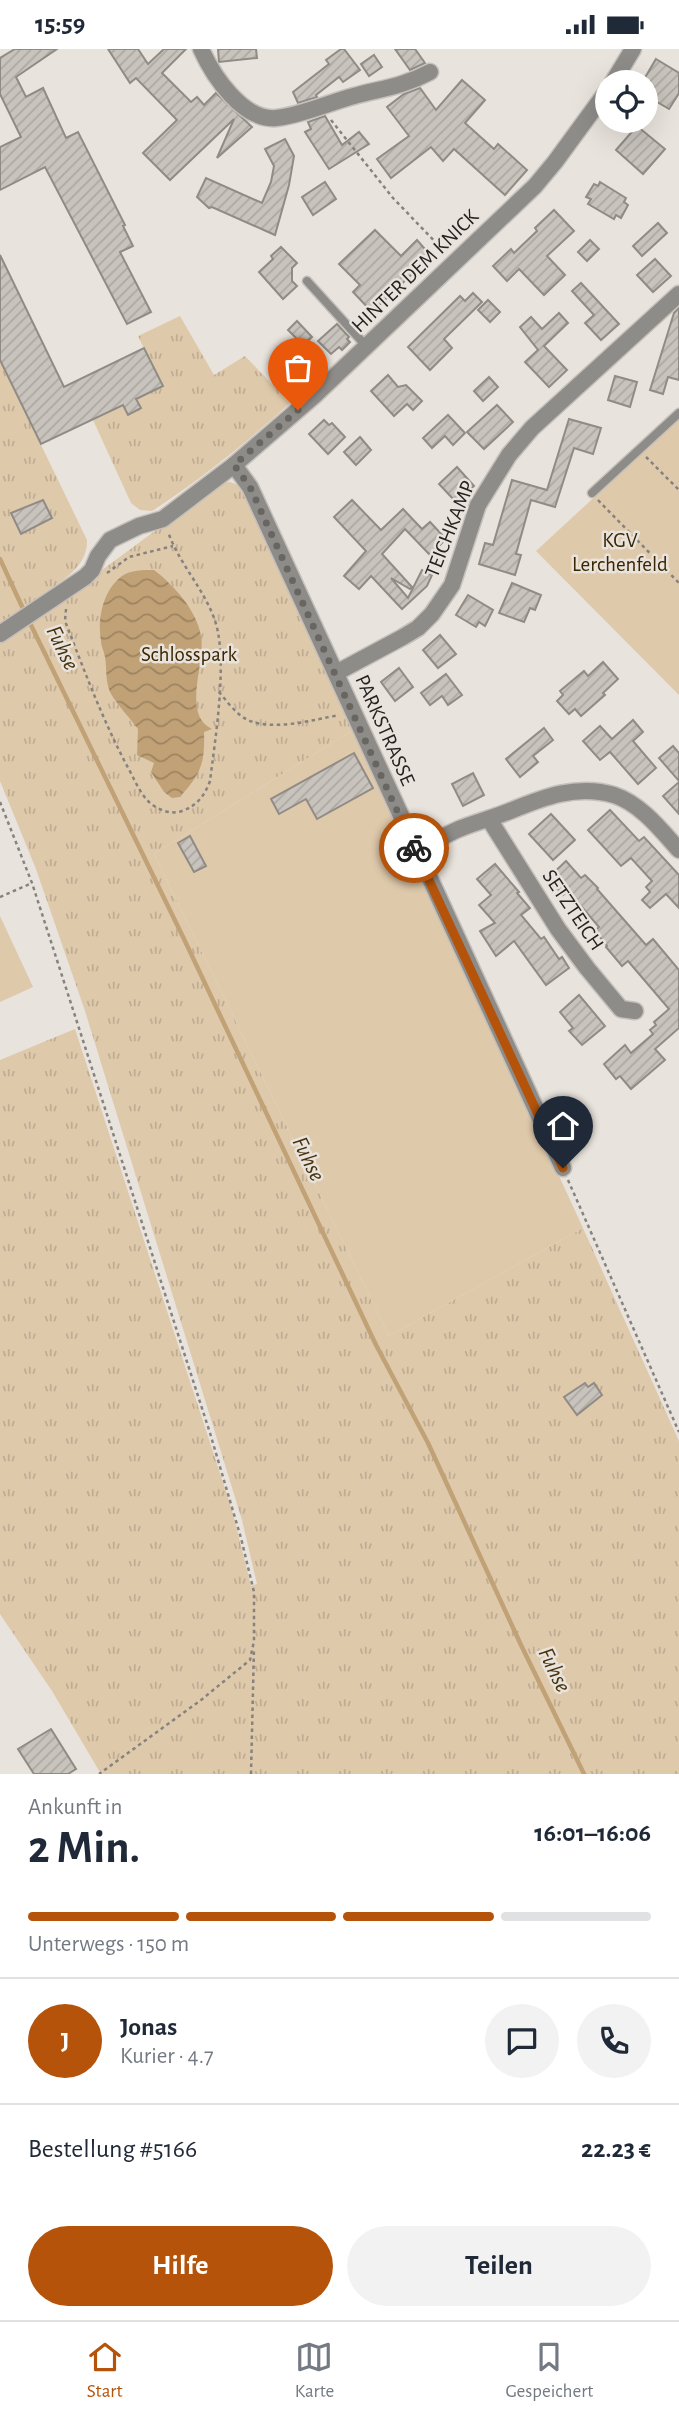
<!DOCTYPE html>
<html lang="de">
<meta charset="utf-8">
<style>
body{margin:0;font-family:"Alegreya Sans",sans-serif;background:#f2f2f3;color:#1f2937;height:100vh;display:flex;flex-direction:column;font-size:26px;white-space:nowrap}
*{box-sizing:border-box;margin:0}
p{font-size:23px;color:#747a83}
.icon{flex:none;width:38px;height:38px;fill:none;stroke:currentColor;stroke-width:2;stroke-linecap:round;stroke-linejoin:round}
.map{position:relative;height:1725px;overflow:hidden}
.details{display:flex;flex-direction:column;background:#fff;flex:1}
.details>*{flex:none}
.tools{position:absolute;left:595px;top:21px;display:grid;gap:14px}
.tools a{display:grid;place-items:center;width:63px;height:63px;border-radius:50%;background:#fff;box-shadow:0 7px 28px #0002;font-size:35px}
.pin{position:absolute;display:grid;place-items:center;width:60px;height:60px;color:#fff;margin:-72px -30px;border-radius:50% 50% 50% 0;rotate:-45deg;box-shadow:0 0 7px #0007}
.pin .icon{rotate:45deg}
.courier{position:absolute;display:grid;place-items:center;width:70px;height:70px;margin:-35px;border:5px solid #b45309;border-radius:50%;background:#fff;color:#222;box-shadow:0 2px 9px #0007}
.headline em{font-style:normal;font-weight:700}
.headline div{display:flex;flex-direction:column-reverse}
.headline{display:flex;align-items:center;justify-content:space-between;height:119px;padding:0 28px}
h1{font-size:46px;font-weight:700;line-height:52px}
.bar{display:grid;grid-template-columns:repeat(4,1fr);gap:10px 7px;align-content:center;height:84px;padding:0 28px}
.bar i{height:9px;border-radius:5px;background:#e0e1e3}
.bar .selected{background:#b45309}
.bar p{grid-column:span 4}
.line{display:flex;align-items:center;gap:18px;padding:0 28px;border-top:2px solid #e0e1e3}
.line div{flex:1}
.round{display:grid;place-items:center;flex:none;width:74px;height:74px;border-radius:37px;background:#f2f2f3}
.button{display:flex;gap:14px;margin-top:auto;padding:14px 28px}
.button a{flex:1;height:80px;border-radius:42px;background:#b45309;color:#fff;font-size:28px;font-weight:700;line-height:80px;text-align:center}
.button a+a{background:#f2f2f3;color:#1f2937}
.status{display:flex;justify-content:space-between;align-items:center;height:49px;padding:0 35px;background:#fff;direction:ltr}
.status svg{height:19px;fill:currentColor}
.tab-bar{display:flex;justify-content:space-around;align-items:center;height:98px;border-top:2px solid #e0e1e3;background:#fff;font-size:19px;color:#747a83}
.tab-bar a{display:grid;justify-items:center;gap:4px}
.tab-bar .selected{color:#b45309}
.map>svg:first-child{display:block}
.grass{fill:url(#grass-tufts)}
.garden{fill:#dfc9ab}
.water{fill:url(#water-waves)}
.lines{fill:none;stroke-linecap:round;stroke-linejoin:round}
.stream{stroke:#c1a276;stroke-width:4.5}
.building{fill:url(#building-hatch);stroke:#908b85;stroke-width:2}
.lane-casing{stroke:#c5c0ba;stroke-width:11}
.street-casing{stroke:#c5c0ba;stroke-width:19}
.path{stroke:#86827e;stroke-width:2.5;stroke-dasharray:3.5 3.5;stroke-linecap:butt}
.lane{stroke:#8e8c89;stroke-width:8}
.street{stroke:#8e8c89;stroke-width:16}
.done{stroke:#696662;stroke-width:7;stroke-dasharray:0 12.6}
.route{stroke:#b45309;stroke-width:9}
.labels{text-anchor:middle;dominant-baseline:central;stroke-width:5;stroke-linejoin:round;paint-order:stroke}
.street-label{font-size:21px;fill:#252321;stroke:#e8e3dc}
.park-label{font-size:21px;fill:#3c2601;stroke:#e8e3dc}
.water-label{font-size:23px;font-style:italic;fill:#48320d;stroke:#e8e3dc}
</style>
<div class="status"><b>15:59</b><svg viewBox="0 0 49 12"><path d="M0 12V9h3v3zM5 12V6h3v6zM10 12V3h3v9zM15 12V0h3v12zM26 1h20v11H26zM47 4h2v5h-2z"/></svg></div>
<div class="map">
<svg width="679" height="1725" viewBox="0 0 679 1725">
<defs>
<pattern id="grass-tufts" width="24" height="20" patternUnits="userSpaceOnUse" patternTransform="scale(1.75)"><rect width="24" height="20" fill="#dfc9ab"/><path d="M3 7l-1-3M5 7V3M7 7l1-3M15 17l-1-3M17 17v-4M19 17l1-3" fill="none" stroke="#bfac93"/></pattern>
<pattern id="water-waves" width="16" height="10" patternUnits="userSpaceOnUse" patternTransform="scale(1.75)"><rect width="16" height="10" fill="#c1a276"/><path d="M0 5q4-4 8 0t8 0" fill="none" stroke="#9d8460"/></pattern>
<pattern id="building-hatch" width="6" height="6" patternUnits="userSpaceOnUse" patternTransform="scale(1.75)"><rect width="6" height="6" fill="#c8c4bd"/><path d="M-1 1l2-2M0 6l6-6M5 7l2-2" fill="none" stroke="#aca8a2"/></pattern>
</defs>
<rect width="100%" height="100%" fill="#e8e3dc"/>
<g class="grass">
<path d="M180 267 214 326 245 307 290 354C246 394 201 430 152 462L140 461 131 454 93 371 123 356 128 366 140 359 136 350 162 337 138 287Z"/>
<path d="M0 311 87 491C88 519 59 533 39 548L37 556 0 579Z"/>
<path d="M230 433 238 436 243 443 353 681 154 805 389 1287 583 1179 679 1392V1725H101L52 1642 0 1565V1011L75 980 232 1461 251 1537 257 1535 242 1471 85 962 36 820 0 732V590L26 577 220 434Z"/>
</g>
<g class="garden">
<path d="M679 370V646L536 502Z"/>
<path d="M353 681 583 1179 389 1287 154 805Z"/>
<path d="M0 867 33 938 0 953Z"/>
</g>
<path class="water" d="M154 521C174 536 197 562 201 587 206 614 181 665 212 680L204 683C205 715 201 724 180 748L172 749 164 743 151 723 154 714 137 706 138 680C129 668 119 658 111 645 105 633 107 621 105 608 104 602 101 597 101 592 97 570 103 541 122 527 130 521 144 521 154 521Z"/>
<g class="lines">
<g class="stream">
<path d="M0 510 25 564"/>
<path d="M29 572 184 890 376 1296 428 1394 521 1596 584 1725"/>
</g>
</g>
<g class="building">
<path d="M15 0H57L16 28 26 48 43 39 66 89 78 83 125 176 123 177 133 197 120 203 151 263 127 275 45 118 0 141V98L21 88 0 45V9Z"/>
<path d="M108 0H138L148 15 164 0H186L162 24 191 53 197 48 204 56 216 44 252 78 217 109 234 70 170 131 143 104 177 71 136 29 130 34Z"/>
<path d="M218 0H256L257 9 219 13Z"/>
<path d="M341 0H344L360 21 343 33 339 28 316 46 317 48 298 54 293 43 329 15 326 11Z"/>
<path d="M395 0H415L425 14 410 21Z"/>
<path d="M374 6 382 18 369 27 361 15Z"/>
<path d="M656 10 679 24V44L669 60 647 47 653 38 643 32Z"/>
<path d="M462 31 485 51 465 74 494 100 498 95 527 121 505 146 454 100 443 112 431 98 391 129 377 110 409 87 387 58 404 45 420 39 436 61Z"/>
<path d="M325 67 342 96 359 83 369 95 329 120 305 83 311 80 308 73Z"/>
<path d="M637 77 665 100 643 125 616 101Z"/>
<path d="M285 90 294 107 289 136 275 186 212 158 209 159 197 148 206 129 262 154 271 133 274 117 265 100Z"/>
<path d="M325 133 336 150 313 166 302 148Z"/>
<path d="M600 133 626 149 624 153 628 156 621 169 616 166 614 170 588 155 591 150 586 148 594 135 598 137Z"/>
<path d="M554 161 574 182 547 207 565 226 544 246 519 220 507 232 493 217 511 200 514 204 537 182 535 179Z"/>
<path d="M658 174 667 184 642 207 633 197Z"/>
<path d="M375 181 401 207 417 191 431 207 372 263 353 243 360 236 339 215Z"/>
<path d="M590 191 599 200 587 212 578 203Z"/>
<path d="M281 198 297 214 292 219V232L297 237 283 250 259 223 273 210 271 207Z"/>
<path d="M0 206 64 338 144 299 163 337 136 350 141 359 128 366 123 356 41 395 0 311Z"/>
<path d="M655 210 671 227 653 243 637 226Z"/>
<path d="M581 234 619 275 601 291 585 274 594 266 572 242Z"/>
<path d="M473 244 482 253 444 290 452 299 430 321 408 298 460 247 465 252Z"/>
<path d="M488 251 500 263 490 273 478 261Z"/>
<path d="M679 259V331L668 328 663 345 650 341 674 264Z"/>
<path d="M559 264 568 274 544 297 567 321 549 338 525 313 538 301 520 278 531 268 542 280Z"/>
<path d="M297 272 312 288 303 296 288 281Z"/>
<path d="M337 275 349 288 347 290 350 293 342 301 339 298 331 305 318 292Z"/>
<path d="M288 300 308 319 291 337 271 317Z"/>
<path d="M388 326 398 338 406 336 422 352 413 361 407 355 394 367 371 342Z"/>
<path d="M615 327 637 333 630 358 608 351Z"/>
<path d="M489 328 498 338 483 352 474 342Z"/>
<path d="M497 356 513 373 484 400 467 383Z"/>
<path d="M448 366 465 384 453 396 445 387 432 399 423 389Z"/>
<path d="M569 370 601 379 593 405 574 399 555 458 531 451 516 505 521 506 515 526 479 515 485 494 493 496 512 431 547 441Z"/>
<path d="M324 371 329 376 332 374 345 388 328 405 309 385Z"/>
<path d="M360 388 371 401 356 416 344 403Z"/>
<path d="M457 418 474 437 456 453 439 435Z"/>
<path d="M43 451 52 469 21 485 11 464Z"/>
<path d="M352 451 381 481 403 460 422 480 430 473 446 490 430 506 405 480 382 505 412 538 410 540 391 529 408 549 422 521 432 526 427 537 402 560 371 527 359 540 344 527 366 502 334 468Z"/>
<path d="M512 534 541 546 535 561 530 559 524 573 499 564Z"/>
<path d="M468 546 493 561 485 577 479 573 476 578 456 566Z"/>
<path d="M440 586 456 605 438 619 423 601Z"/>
<path d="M603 613 618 630 603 644 605 646 581 667 575 660 569 665 557 652 563 646 560 642 584 622 588 627Z"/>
<path d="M399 619 413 638 395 652 381 633Z"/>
<path d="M446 625 462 646 448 656 442 647 430 656 421 644Z"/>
<path d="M633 671 643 683 633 692 656 719 638 735 610 703 600 711 583 692 600 677 612 690Z"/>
<path d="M544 679 553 691 533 707 538 713 520 728 506 710Z"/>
<path d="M673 697 679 704V732L659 709Z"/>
<path d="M354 704 373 739 317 770 306 750 279 765 271 750Z"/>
<path d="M473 724 484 746 463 757 452 735Z"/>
<path d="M679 733V765L663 747Z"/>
<path d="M610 761 639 792 644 788 679 826V859L666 845 650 859 642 851 650 843 646 838 652 832 631 809 621 817 588 781Z"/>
<path d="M551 765 575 791 553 811 529 785Z"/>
<path d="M190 787 206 817 194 823 178 794Z"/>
<path d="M566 812 581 829 585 826 598 839 597 840 646 896 653 890 679 921V979L655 1000 665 1011 631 1040 620 1027 616 1030 604 1015 625 996 631 1004 653 985 650 981 656 976 654 973 669 960 628 912 622 917 606 898 607 897 595 882 599 878 568 842 563 846 548 829Z"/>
<path d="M495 815 519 843 517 844 530 859 521 866 541 890 544 888 559 910 562 908 569 919 546 936 514 892 496 907 480 882 495 874 479 856 491 846 477 830Z"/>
<path d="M579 946 605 977 582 996 569 982 573 979 560 963Z"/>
<path d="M585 1334 588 1338 594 1334 602 1346 577 1366 564 1348Z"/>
<path d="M51 1680 76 1720 68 1725H34L18 1700Z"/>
</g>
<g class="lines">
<defs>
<g id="lane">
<path d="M307 232 367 298"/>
<path d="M592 444 679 364"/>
</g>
<g id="street">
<path d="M201 0C213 27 243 72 276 69 299 67 331 53 354 47 383 39 402 38 430 23"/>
<path d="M613 33 633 0"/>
<path d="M234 416 250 438 563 1119"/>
<path d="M0 585 85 528 92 521 98 507 110 491 139 477 163 470 234 416 314 347 535 137 555 113 607 42"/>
<path d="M336 624 403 588 418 579 432 565 452 536 478 456 509 406 532 379 679 245"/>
<path d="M489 770 558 880 587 919 621 960 635 962"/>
<path d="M416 801C430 794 444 787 459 780 476 773 493 769 510 762 544 748 577 735 614 746 641 755 661 781 679 801"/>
</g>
</defs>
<use href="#lane" class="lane-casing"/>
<use href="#street" class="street-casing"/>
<g class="path">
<path d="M331 71 393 149 443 201"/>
<path d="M646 408 679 441"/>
<path d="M598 451 679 534"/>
<path d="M107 524 129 508 173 497"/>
<path d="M66 560 65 572C84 621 102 669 126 715 133 727 139 743 148 752 157 761 171 766 182 762 197 757 205 746 210 732 215 691 229 607 214 569 203 539 179 514 168 483"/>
<path d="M219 643C226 651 236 665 246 670 270 683 313 671 339 666"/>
<path d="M0 753 32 834 210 1384 241 1489 254 1543V1592L250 1611 201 1651 99 1725"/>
<path d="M0 848 32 834"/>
<path d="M568 1131 679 1383"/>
<path d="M251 1725 254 1599"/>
</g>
<use href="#lane" class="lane"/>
<use href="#street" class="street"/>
</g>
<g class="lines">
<path class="done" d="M298 361 234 416 250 438 414 799"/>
<path class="route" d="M414 799 563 1119"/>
</g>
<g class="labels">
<g class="street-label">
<text transform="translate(415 222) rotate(-44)">HINTER DEM KNICK</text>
<text transform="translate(450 480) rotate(-68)">TEICHKAMP</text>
<text transform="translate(385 681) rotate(66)">PARKSTRASSE</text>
<text transform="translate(573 861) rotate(56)">SETZTEICH</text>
</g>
<g class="park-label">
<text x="620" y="491">KGV<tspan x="620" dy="24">Lerchenfeld</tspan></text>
<text x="189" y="605">Schlosspark</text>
</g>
<g class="water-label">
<text transform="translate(62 599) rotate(64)">Fuhse</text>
<text transform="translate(308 1110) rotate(64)">Fuhse</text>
<text transform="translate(554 1621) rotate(64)">Fuhse</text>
</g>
</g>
</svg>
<div class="tools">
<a><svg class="icon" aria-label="locate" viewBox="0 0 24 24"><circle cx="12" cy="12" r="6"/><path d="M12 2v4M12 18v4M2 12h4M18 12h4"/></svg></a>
</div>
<div class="pin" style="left:298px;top:361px;background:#ea580c"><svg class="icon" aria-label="bag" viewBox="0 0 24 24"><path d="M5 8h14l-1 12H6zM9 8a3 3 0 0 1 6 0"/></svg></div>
<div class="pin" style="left:563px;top:1119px;background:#1f2937"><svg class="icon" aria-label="home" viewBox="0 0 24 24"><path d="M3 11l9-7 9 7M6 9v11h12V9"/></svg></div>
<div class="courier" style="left:414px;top:799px"><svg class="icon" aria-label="bike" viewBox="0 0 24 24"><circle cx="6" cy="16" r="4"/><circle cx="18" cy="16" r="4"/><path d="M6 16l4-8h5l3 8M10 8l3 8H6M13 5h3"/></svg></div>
</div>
<section class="details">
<div class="headline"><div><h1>2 Min.</h1><p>Ankunft in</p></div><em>16:01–16:06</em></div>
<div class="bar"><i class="selected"></i><i class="selected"></i><i class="selected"></i><i></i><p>Unterwegs · 150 m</p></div>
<div class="line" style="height:126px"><b class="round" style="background:#b45309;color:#fff">J</b><div><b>Jonas</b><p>Kurier · 4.7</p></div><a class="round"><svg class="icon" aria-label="chat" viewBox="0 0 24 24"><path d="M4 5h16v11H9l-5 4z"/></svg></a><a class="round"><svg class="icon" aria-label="phone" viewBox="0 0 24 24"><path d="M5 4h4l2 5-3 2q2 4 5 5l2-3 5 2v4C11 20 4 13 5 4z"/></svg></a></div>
<div class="line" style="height:91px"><div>Bestellung #5166</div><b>22.23 €</b></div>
<div class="button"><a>Hilfe</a><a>Teilen</a></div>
</section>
<nav class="tab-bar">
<a class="selected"><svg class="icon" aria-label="home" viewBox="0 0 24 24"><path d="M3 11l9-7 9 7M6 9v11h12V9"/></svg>Start</a>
<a><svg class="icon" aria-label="map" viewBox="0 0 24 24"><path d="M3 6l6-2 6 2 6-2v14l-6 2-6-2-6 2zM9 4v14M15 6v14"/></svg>Karte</a>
<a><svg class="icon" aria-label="saved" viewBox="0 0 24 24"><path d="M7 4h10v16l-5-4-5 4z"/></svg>Gespeichert</a>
</nav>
